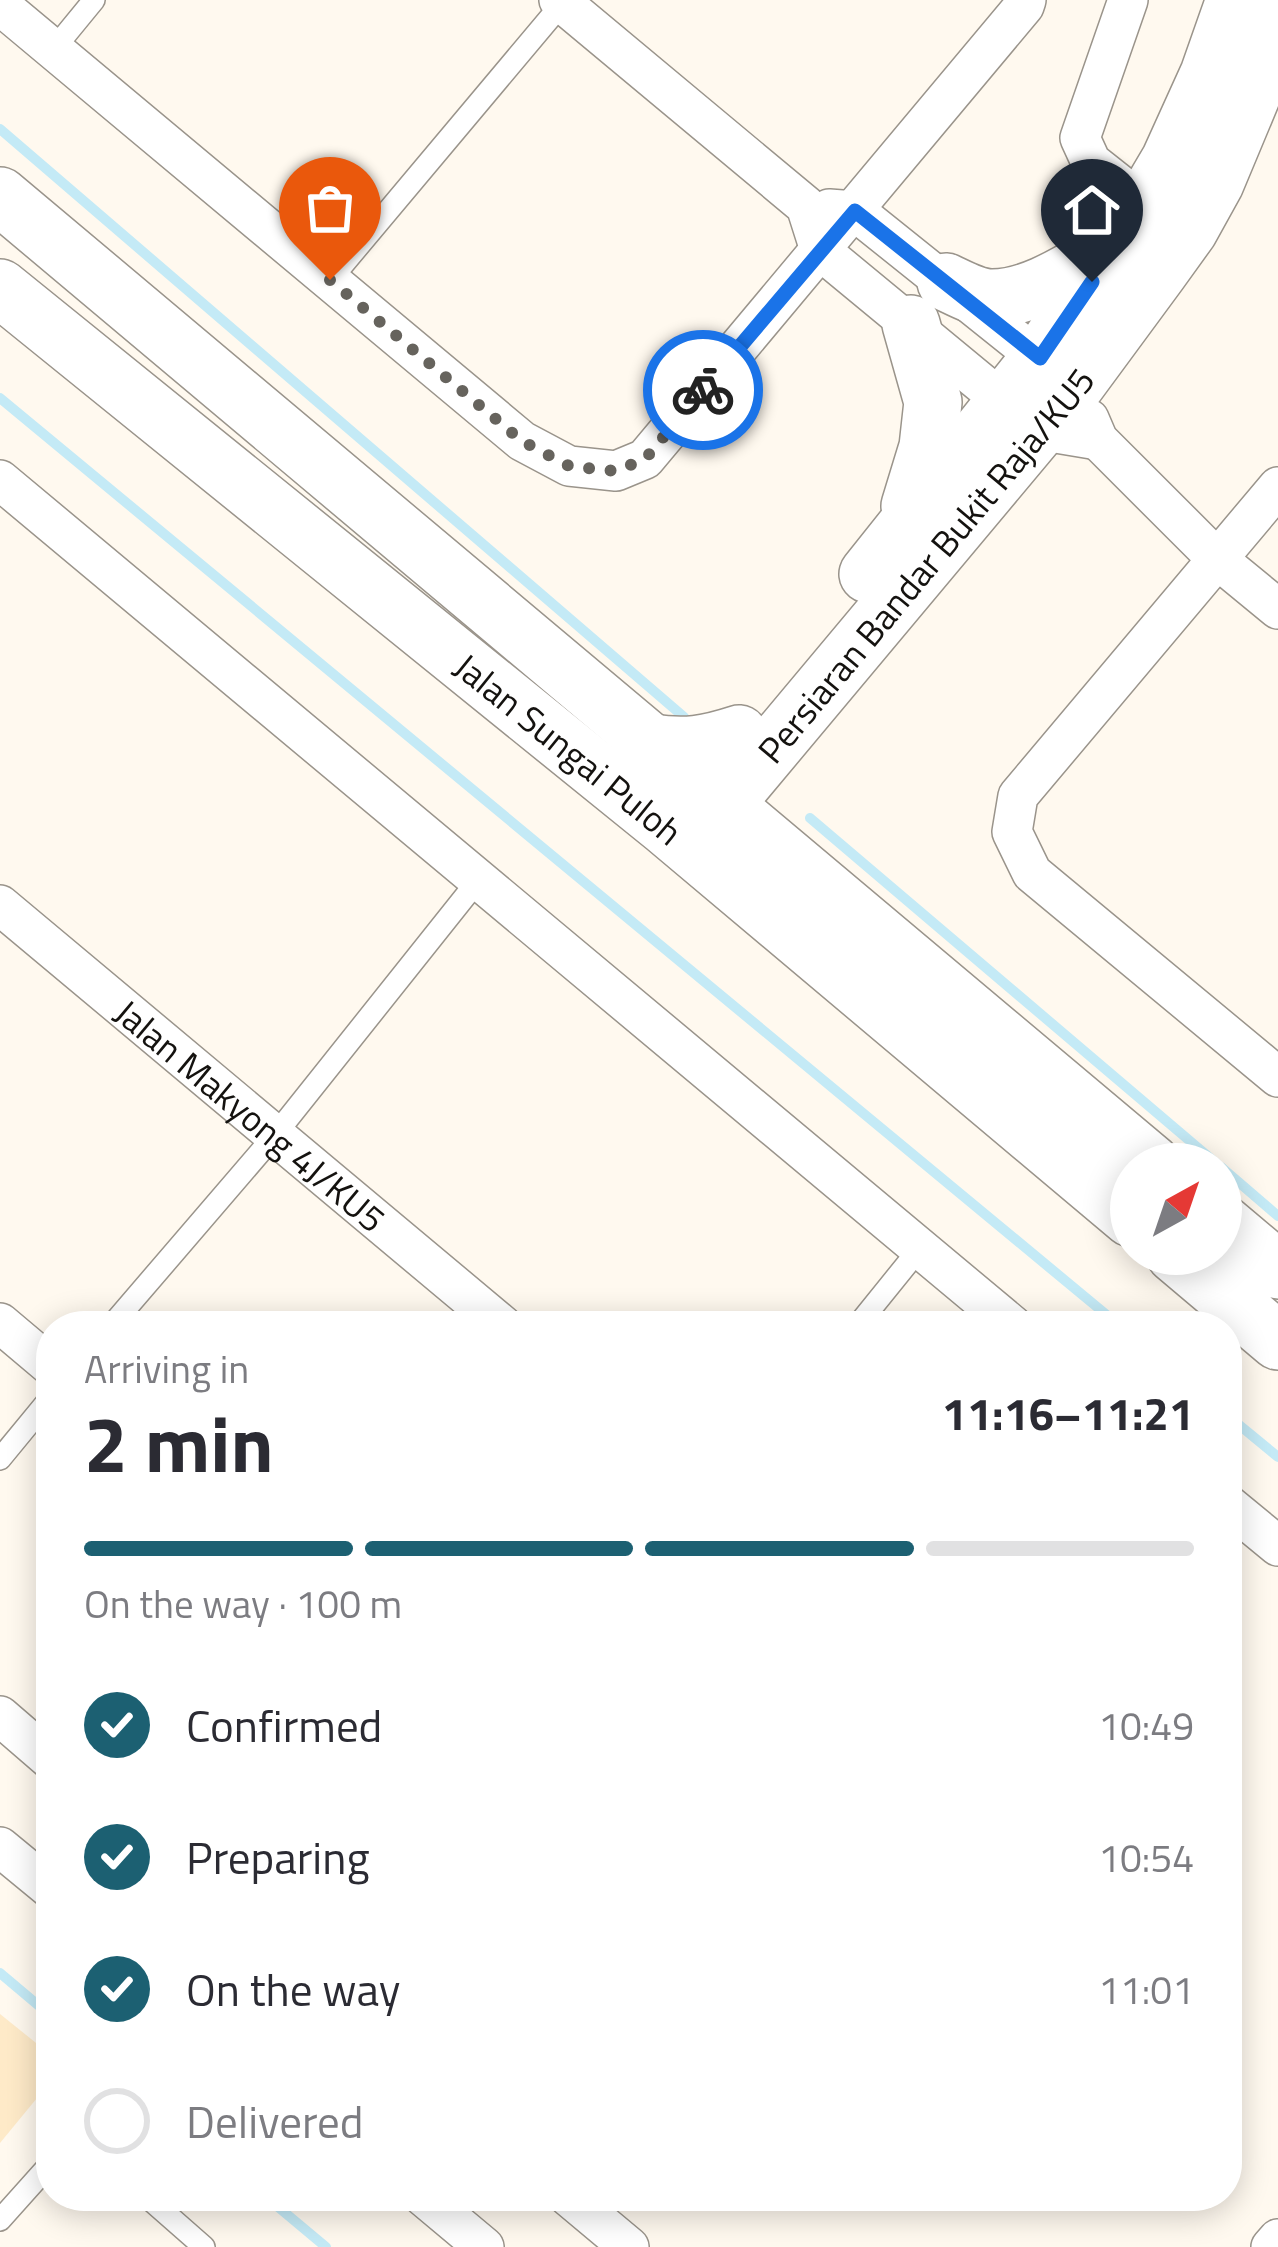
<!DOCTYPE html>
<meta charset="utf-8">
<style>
body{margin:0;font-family:"Titillium Web",sans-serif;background:#f7f7f7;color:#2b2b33;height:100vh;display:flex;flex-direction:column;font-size:45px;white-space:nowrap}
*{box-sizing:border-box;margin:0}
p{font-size:39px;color:#7c7c81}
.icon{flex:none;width:66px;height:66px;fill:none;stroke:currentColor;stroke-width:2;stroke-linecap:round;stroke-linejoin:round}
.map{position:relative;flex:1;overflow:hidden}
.sheet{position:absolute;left:36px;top:1311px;width:1206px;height:900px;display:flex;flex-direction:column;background:#fff;border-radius:48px;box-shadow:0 6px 30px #0003}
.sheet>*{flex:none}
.needle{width:78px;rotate:40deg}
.buttons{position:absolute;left:1110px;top:1143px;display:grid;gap:24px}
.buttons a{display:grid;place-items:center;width:132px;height:132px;border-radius:50%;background:#fff;box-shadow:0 6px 30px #0003;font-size:60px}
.pin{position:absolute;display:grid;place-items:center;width:102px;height:102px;color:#fff;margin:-123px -51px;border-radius:50% 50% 50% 0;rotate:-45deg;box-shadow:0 0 12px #0007}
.pin .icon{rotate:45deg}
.courier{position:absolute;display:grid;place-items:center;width:120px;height:120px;margin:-60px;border:9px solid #1a73e8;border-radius:50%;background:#fff;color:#222;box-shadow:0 3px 15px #0007}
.head em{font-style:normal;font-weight:700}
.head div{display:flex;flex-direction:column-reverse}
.head{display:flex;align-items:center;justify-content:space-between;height:204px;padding:0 48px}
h1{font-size:78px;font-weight:700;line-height:90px}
.bar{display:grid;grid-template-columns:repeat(4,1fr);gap:18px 12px;align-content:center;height:144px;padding:0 48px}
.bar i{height:15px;border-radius:9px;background:#e1e1e2}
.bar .selected{background:#1c6072}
.bar p{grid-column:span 4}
ol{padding:0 48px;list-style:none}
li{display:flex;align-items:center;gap:36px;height:132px}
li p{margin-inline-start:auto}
li .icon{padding:12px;border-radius:50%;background:#1c6072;color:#fff;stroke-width:4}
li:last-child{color:#7c7c81}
li i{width:66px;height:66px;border:6px solid #e1e1e2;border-radius:50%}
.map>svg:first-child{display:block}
.green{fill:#feeac8}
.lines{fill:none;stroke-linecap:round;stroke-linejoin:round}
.stream{stroke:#c4eaf6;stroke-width:10}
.lane-casing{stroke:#9a948b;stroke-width:24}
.street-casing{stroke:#9a948b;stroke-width:42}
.secondary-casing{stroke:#9a948b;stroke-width:60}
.lane{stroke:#fff;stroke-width:21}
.street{stroke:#fff;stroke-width:39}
.secondary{stroke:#fff;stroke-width:57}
.done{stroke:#66635d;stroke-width:12;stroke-dasharray:0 21.6}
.route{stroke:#1a73e8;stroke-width:15}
.labels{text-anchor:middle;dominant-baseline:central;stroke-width:9;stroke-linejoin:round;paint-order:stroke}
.street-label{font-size:36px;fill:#14120f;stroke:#fff}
</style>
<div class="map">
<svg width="1278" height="2247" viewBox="0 0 1278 2247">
<rect width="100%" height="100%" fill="#fff9ef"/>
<path class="green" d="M0 2014 51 2055V2081L0 2143Z"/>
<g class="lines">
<g class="stream">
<path d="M0 129 684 717"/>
<path d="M0 398 1120 1326"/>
<path d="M810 818 1217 1164"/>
<path d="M1221 1167 1278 1216"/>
<path d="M1227 1415 1278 1457"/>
<path d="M0 1973 51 2016"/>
<path d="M265 2196 326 2247"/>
</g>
<defs>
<g id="lane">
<path d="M53 50 94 0"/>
<path d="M330 280 565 0"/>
<path d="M111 1326 275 1135 479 879"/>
<path d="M857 1326 920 1248"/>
<path d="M0 1459 51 1397"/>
<path d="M146 2196 204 2247"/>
<path d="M0 2220 51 2163"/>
</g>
<g id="street">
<path d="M559 0 806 206 820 250 1038 430 1098 440"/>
<path d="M1128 0 1080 138 1091 162 1144 204"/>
<path d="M0 5 522 441 569 466 616 471 645 459 1024 6 1026 0"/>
<path d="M829 209 855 211 1056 372"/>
<path d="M1089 419 1098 440 1216 558 1278 609"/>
<path d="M0 480 1013 1326"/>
<path d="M1278 487 1018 796 1012 832 1032 873 1278 1077"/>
<path id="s1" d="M0 905 503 1326"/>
<path d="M0 1323 51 1366"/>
<path d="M1227 1504 1278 1546"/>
<path d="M0 1716 51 1760"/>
<path d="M0 1847 51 1889"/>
<path d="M423 2196 484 2247"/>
<path d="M568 2196 629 2247"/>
<path d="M1271 2247 1278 2239"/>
</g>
<g id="secondary">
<path d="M0 196 1152 1164"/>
<path d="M946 282C961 289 976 298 992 298 1033 298 1074 269 1108 250"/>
<path id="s2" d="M0 288 665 826 1131 1218"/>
<path d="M910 506 928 447 933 402 911 324"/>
<path d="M868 574 1040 358 1144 204 1170 160 1209 74 1235 0"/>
<path d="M651 743C686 748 705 745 739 734"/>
<path id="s3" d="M700 834 1074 387 1158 273 1189 230 1215 183 1253 92 1278 16"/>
<path d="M1221 1222 1278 1270"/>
<path d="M1175 1254 1278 1341"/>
</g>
</defs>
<use href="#lane" class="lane-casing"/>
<use href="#street" class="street-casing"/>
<use href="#secondary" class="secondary-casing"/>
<use href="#lane" class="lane"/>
<use href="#street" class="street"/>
<use href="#secondary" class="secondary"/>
</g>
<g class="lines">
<path class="done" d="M330 280 522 441 569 466 616 471 645 459 703 390"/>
<path class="route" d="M703 390 855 211 1040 358 1092 282"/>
</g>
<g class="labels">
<g class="street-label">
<text stroke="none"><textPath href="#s3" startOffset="351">Persiaran Bandar Bukit Raja/KU5</textPath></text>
<text stroke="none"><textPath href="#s2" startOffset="732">Jalan Sungai Puloh</textPath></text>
<text stroke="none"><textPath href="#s1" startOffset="327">Jalan Makyong 4J/KU5</textPath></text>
</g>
</g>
</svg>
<div class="buttons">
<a><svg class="needle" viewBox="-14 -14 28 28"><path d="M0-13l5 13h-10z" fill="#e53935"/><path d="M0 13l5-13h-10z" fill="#7c7c81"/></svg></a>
</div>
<div class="pin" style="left:330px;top:280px;background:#ea580c"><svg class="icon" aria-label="bag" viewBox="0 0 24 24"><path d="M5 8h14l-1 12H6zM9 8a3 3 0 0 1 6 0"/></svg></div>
<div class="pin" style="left:1092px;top:282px;background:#1f2937"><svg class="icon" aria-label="home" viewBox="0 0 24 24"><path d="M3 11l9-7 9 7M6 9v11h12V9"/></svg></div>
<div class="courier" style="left:703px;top:390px"><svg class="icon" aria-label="bike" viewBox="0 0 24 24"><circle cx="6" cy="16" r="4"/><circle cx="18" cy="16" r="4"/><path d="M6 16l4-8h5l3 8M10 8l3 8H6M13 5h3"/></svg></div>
<section class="sheet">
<div class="head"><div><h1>2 min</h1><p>Arriving in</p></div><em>11:16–11:21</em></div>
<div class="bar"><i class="selected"></i><i class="selected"></i><i class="selected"></i><i></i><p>On the way · 100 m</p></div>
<ol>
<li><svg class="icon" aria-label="check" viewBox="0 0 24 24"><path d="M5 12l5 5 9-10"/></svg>Confirmed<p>10:49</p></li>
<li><svg class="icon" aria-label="check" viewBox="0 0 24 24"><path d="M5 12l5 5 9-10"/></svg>Preparing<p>10:54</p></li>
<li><svg class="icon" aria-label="check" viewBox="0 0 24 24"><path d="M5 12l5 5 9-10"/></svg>On the way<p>11:01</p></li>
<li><i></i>Delivered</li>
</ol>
</section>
</div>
